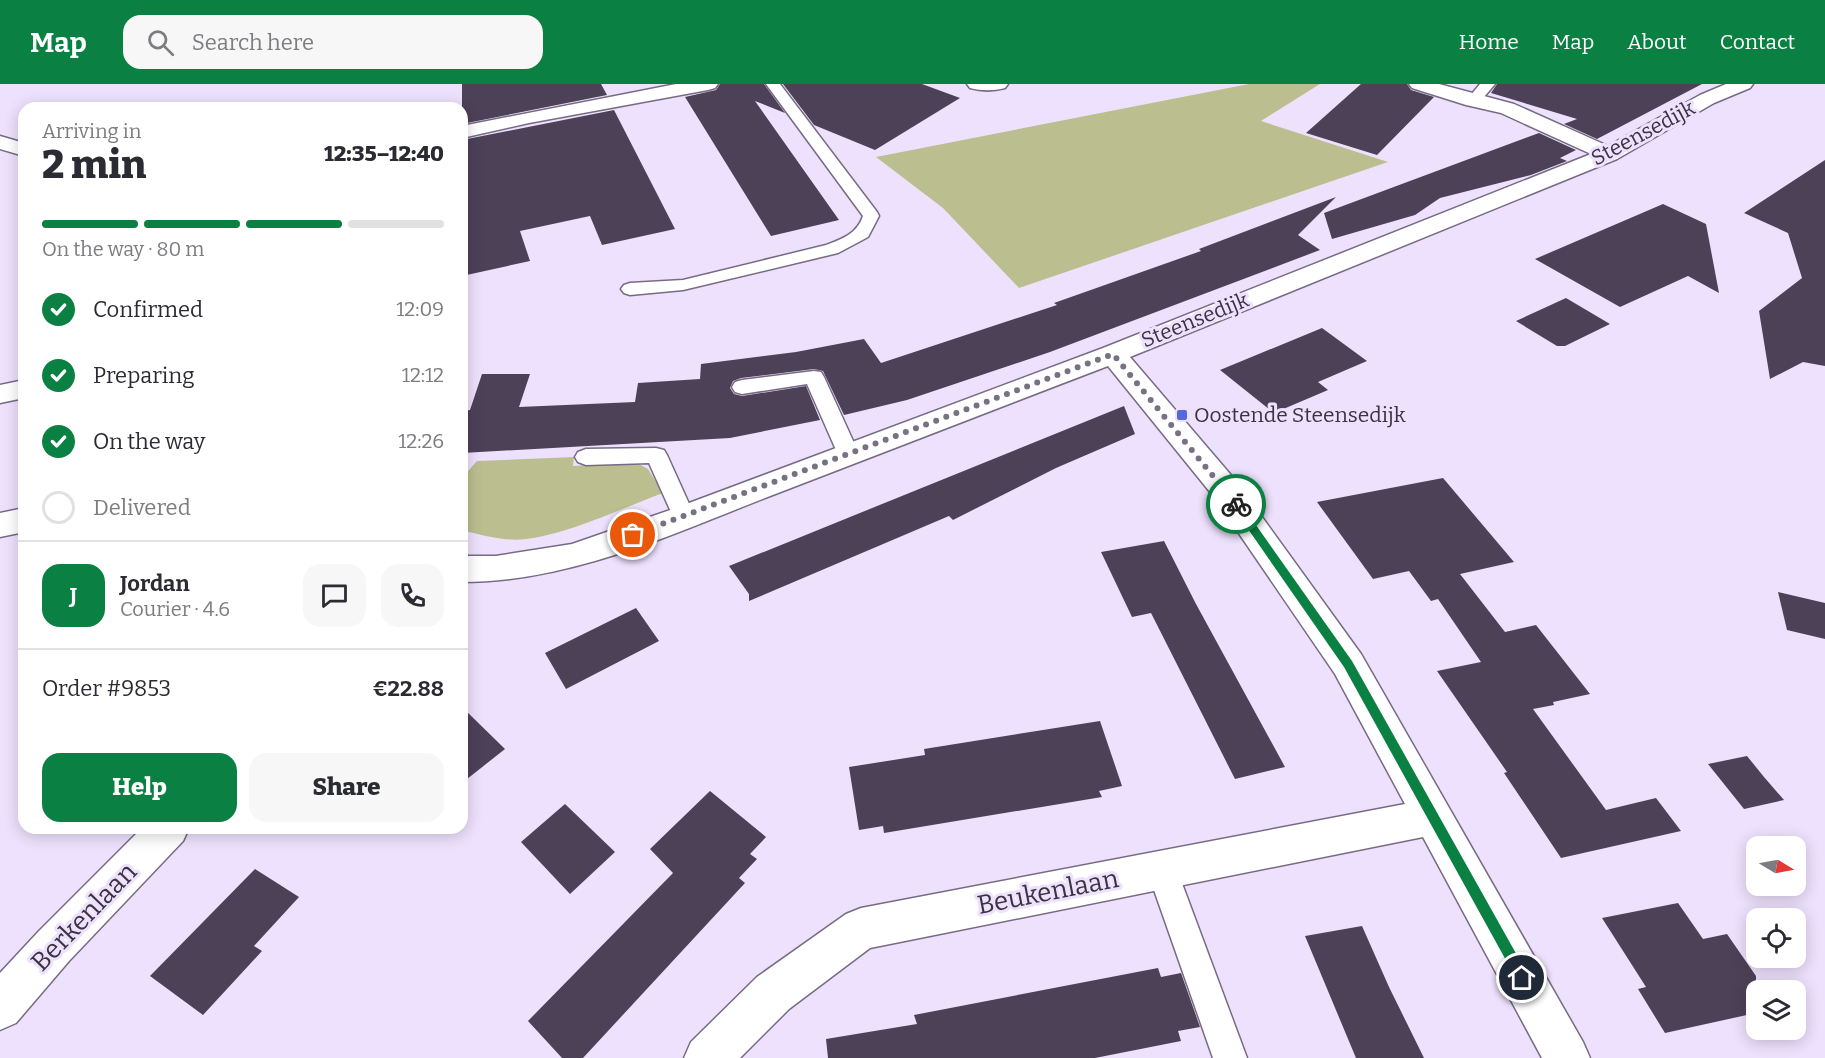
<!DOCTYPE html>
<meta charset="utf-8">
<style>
body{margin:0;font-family:Bitter,serif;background:#f7f7f7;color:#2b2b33;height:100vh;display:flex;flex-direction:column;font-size:22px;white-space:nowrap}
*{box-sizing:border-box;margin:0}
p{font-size:20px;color:#7c7c81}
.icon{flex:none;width:33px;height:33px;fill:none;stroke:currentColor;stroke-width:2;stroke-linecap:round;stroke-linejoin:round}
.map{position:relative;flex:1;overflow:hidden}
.drawer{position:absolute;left:18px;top:18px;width:450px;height:732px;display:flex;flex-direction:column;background:#fff;border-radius:18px;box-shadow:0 3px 15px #0003}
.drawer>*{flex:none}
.needle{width:39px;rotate:100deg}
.buttons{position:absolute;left:1746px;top:752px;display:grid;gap:12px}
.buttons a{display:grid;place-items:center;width:60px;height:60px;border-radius:12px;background:#fff;box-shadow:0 3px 15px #0003;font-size:30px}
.pin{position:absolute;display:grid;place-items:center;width:51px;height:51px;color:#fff;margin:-26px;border:3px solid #fff;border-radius:50%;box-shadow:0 2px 6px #0007}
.courier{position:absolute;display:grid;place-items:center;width:60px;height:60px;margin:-30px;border:4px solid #0b8043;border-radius:50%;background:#fff;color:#222;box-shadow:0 2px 8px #0007}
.head em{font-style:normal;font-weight:800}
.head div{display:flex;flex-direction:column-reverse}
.head{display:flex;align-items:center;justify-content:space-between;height:102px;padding:0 24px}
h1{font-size:39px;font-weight:800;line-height:45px}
.bar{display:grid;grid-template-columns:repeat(4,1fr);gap:9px 6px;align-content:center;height:72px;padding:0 24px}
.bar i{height:8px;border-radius:4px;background:#e1e1e2}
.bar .active{background:#0b8043}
.bar p{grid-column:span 4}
.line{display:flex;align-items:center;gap:15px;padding:0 24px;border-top:2px solid #e1e1e2}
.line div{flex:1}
.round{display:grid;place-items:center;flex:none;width:63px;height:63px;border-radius:18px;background:#f7f7f7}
ol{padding:0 24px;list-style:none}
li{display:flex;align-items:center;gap:18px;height:66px}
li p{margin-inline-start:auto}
li .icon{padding:6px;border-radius:50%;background:#0b8043;color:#fff;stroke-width:4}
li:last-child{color:#7c7c81}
li i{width:33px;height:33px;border:3px solid #e1e1e2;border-radius:50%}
.action{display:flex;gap:12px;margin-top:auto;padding:12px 24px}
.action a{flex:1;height:69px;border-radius:18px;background:#0b8043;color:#fff;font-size:24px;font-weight:800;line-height:69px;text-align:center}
.action a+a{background:#f7f7f7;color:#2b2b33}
header{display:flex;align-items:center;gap:36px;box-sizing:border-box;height:84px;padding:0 30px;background:#0b8043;color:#fff}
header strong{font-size:28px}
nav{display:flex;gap:33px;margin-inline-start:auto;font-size:21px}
.search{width:420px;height:54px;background:#f7f7f7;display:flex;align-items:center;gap:15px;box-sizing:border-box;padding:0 21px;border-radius:18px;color:#7c7c81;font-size:22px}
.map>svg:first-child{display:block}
.green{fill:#bbbf90}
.building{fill:#4d4158}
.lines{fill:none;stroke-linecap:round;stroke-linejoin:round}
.lane-casing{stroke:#776b84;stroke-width:3}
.street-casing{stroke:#776b84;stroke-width:3}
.lane{fill:#fff;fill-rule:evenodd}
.street{fill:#fff;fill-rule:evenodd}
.route{fill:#0b8043}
.done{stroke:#787182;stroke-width:6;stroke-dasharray:0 10.8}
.poi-dot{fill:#5569df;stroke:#eee1fd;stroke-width:2}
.labels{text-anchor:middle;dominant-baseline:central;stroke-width:6;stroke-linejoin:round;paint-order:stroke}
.street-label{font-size:21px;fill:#39343f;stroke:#eee1fd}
.poi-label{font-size:21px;fill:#39343f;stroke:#eee1fd;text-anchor:start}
.near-street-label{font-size:26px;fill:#39343f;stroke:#eee1fd}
</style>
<header>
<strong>Map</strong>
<div class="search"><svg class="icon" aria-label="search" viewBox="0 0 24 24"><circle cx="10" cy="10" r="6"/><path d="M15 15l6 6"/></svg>Search here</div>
<nav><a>Home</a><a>Map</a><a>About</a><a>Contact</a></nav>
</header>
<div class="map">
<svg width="1825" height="974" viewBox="0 0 1825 974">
<rect width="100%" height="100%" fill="#eee1fd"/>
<g class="green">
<path d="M1249 0H1320L1261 37 1388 78 1019 204 943 124 876 73Z"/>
<path d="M574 373 573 382 635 378 648 385 663 409C623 424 568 450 526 455 509 458 479 451 462 446V394L477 377Z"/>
</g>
<g class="building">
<path d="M462 0H601L607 11 462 40Z"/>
<path d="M720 0H764L785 29 755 17 839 136 771 152 685 13 716 6Z"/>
<path d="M783 0H922L960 14 875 66 814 41Z"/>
<path d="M1361 0H1407L1411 6 1434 13 1377 71 1306 49Z"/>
<path d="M1497 0H1702L1597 55 1564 40 1577 35 1491 9Z"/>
<path d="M614 26 675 145 602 161 590 132 520 147 530 177 462 192V56Z"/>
<path d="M1539 49 1576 66 1560 74 1567 77 1531 91 1440 114 1415 131 1332 155 1324 129Z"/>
<path d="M1825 76V282L1803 278 1770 295 1759 227 1802 194 1788 149 1744 129Z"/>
<path d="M1336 113 1298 151 1320 166 1050 268 907 316 844 331 823 287 814 285 741 294 733 297 730 304 734 310 742 312 806 302 820 336 730 354 462 369V327L470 326 482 290H530L519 323 635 318 638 299 700 295 701 280 796 268 864 255 881 279 1057 221 1054 219 1201 167 1199 165Z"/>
<path d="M1663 120 1706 140 1719 209 1688 192 1620 223 1535 175Z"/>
<path d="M1566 214 1610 240 1565 262H1557L1516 237Z"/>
<path d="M1322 244 1367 277 1318 298 1328 306 1274 329 1220 286Z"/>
<path d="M1124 322 1135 350 1056 384 953 436 949 432 749 517V510L729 482Z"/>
<path d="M1443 394 1514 478 1460 490 1505 548 1536 541 1590 610 1553 618 1554 621 1533 625 1606 726 1656 714 1681 747 1561 774 1504 689 1507 688 1437 587 1481 578 1438 515 1431 517 1409 487 1373 495 1317 418Z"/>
<path d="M1164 457 1196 520 1285 683 1235 695 1151 529 1132 533 1101 468Z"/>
<path d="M1778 508 1825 519V555L1787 546Z"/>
<path d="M636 524 659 557 566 605 545 569Z"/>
<path d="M462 623 505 665 462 699Z"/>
<path d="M1100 637 1122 702 1099 707 1102 713 884 749 883 742 859 746 849 683 925 671 924 665Z"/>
<path d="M1747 672 1764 693 1784 716 1744 725 1708 680Z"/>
<path d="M710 707 766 753 750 770 757 775 739 794 745 799 583 974H562L528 937 673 789 650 765Z"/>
<path d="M565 720 615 768 570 810 521 758Z"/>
<path d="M255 785 299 813 254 862 262 867 203 931 150 892Z"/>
<path d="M1678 819 1703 855 1727 850 1756 892V929L1665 949 1638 905 1646 903 1602 834Z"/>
<path d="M1362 842 1389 903 1424 974H1356L1305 852Z"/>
<path d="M1158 884 1161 893 1181 889 1200 943 1178 947 1181 957 1095 974H828L826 955 917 940 914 931Z"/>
</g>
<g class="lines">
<defs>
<g id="lane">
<path d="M766 0H780L877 128 879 132 868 153 838 169 683 206 630 211 624 209 621 205 624 201 630 199 683 196 826 161C842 155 857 150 863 132Z"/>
<path d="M1480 0H1495L1478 20H1468L1466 17Z"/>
<path d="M814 287 821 288 824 293 859 370 856 375 848 377 840 375 807 300 742 310 735 308 732 303 735 298 742 296Z"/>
<path d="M656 364 664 366 667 371 695 433 692 439 684 441 676 439 649 379 586 381 578 378 575 373 578 368 586 365Z"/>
<path d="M1162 772 1173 776 1177 786 1247 974H1213L1147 786 1151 776Z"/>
</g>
<g id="street">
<path d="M676 0H718L715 4 708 6 529 39 462 54V42Z"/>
<path d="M967 0H1008L1005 4C994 7 981 7 970 4Z"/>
<path d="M1409 0H1439L1514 20 1608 62 1700 11 1726 0H1753L1750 4 1714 19 1617 75 1130 273 1236 397 1361 570 1583 958 1590 974H1542L1423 753 870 864 789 925 740 974H684L691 958 757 893 846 830 861 824 1405 720 1335 590 1214 413 1108 282C998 324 888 367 778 409 676 448 573 498 462 498V472H496L572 460 673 425 1103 264 1591 70 1501 29 1466 21 1412 4Z"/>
<path d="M0 52 24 59V72L0 65Z"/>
<path d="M24 296V314L0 319V301Z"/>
<path d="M24 424V448L0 453V429Z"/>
<path d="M142 744H189L183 757 69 877 16 939 0 946V889L39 847Z"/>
</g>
</defs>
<use href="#lane" class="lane-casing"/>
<use href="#street" class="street-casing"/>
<use href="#lane" class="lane"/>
<use href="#street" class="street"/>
</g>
<path class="route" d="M1232 417H1239L1352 577 1527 889 1529 894 1527 898 1522 900 1518 898 1344 583 1232 422Z"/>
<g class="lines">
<path class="done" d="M633 451 1113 270 1236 420"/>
</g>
<rect class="poi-dot" x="1176" y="325" width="12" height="12" rx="3"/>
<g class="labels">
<g class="street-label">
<text transform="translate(1643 49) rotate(-28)">Steensedijk</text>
<text transform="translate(1195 236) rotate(-22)">Steensedijk</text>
</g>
<g class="poi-label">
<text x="1194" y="331">Oostende Steensedijk</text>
</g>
<g class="near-street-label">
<text transform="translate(1048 808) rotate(-11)">Beukenlaan</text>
<text transform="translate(84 833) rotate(-46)">Berkenlaan</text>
</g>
</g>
</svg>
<div class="buttons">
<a><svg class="needle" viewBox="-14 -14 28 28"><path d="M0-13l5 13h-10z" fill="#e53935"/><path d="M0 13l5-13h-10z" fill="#7c7c81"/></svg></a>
<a><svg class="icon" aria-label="locate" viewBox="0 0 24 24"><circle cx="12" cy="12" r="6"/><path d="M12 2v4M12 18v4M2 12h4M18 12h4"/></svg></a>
<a><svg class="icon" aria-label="layers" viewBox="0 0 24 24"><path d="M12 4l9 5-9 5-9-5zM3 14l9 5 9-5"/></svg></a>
</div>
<div class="pin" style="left:633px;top:451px;background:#ea580c"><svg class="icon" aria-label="bag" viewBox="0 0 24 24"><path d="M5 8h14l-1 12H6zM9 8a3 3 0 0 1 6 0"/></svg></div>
<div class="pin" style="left:1522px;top:894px;background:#1f2937"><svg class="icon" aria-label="home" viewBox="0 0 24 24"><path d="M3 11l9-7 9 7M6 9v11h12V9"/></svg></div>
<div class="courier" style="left:1236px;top:420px"><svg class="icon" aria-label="bike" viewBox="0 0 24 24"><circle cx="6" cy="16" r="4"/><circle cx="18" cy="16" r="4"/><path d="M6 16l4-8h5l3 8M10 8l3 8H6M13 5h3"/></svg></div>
<section class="drawer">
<div class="head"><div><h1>2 min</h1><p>Arriving in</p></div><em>12:35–12:40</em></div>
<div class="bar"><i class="active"></i><i class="active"></i><i class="active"></i><i></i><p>On the way · 80 m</p></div>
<ol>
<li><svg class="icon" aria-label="check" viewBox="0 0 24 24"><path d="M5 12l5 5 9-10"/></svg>Confirmed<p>12:09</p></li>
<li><svg class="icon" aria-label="check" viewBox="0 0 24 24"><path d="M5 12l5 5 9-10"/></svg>Preparing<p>12:12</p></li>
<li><svg class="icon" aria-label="check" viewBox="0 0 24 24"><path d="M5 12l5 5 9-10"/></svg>On the way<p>12:26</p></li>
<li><i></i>Delivered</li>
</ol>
<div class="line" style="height:108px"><b class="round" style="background:#0b8043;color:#fff">J</b><div><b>Jordan</b><p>Courier · 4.6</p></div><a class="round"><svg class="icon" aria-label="chat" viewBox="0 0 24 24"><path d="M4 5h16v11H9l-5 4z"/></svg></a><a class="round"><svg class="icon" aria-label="phone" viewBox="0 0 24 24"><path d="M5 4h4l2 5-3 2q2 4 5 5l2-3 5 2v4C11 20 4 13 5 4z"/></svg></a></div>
<div class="line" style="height:78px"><div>Order #9853</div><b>€22.88</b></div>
<div class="action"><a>Help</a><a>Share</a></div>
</section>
</div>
